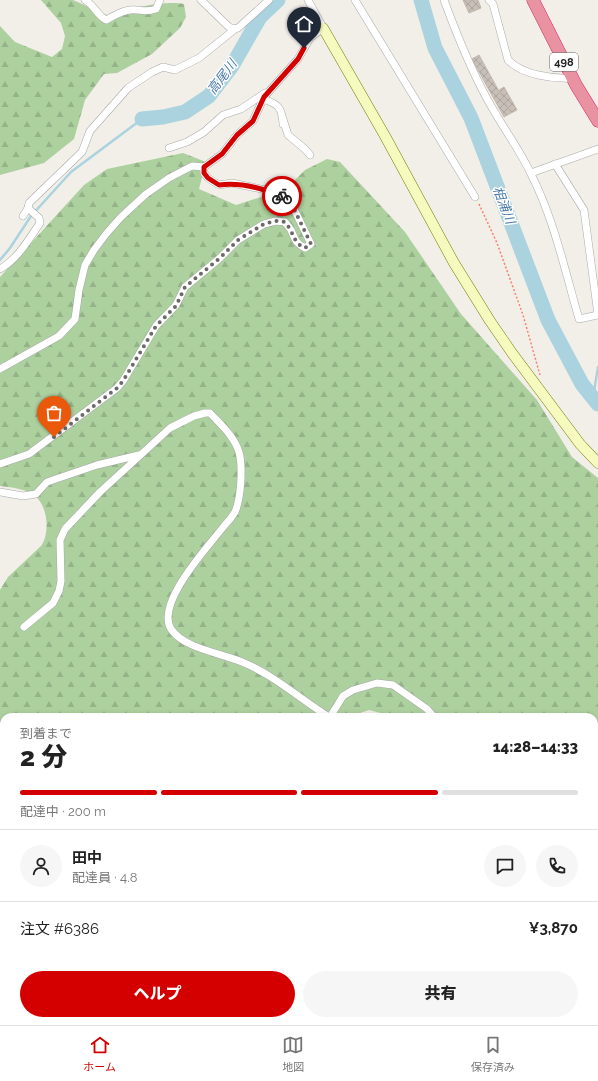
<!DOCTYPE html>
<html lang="ja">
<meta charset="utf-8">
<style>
body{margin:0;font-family:Raleway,"Noto Sans JP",sans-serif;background:#f6f6f6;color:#222;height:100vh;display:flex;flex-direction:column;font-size:15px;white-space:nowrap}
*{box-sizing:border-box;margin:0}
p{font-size:13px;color:#767676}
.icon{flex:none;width:22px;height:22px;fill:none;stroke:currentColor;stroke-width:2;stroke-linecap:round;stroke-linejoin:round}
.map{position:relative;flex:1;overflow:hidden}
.drawer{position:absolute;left:0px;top:713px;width:598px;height:312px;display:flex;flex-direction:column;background:#fff;border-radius:12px 12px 0 0;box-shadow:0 2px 6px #0003}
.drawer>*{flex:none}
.pin{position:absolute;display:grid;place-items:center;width:34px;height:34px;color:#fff;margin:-41px -17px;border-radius:50% 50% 50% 0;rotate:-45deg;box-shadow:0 0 4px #0007}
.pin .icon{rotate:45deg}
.courier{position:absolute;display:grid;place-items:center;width:40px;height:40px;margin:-20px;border:3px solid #d40000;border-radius:50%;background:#fff;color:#222;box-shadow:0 1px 5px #0007}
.summary em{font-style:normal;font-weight:800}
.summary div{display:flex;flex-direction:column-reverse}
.summary{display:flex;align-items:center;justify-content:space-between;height:68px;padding:0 20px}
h1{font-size:26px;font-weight:800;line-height:30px}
.bar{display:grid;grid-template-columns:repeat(4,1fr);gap:6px 4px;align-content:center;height:48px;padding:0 20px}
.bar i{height:5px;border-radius:3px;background:#e0e0e0}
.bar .selected{background:#d40000}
.bar p{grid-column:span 4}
.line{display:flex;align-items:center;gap:10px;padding:0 20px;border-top:1px solid #e0e0e0}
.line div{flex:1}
.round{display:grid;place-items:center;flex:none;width:42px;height:42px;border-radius:21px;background:#f6f6f6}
.button{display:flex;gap:8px;margin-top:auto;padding:8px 20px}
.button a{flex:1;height:46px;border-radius:24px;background:#d40000;color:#fff;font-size:16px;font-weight:800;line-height:46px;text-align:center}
.button a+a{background:#f6f6f6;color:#222}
.tabs{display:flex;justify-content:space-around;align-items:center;height:56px;border-top:1px solid #e0e0e0;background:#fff;font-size:11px;color:#767676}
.tabs a{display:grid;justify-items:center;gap:2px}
.tabs .selected{color:#d40000}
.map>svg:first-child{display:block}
.forest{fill:url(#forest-firs)}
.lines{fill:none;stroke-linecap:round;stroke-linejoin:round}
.stream{stroke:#aad3df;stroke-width:2.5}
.river{stroke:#aad3df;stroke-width:15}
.building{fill:url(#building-cross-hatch);stroke:#c4b6ab}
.street-casing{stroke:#a9a9a9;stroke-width:8}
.secondary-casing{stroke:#707d05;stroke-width:11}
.highway-casing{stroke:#dc2a67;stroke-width:13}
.path{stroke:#fa8072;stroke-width:1.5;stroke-dasharray:2 2;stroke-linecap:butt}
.street{stroke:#fff;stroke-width:7}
.secondary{stroke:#f7fabf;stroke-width:10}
.highway{stroke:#e892a2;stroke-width:12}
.done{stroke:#6b6a68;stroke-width:4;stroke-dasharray:0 7.2}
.route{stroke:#d40000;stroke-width:5}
.labels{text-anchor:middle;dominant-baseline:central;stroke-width:3;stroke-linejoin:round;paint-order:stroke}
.shield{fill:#fff;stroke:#646464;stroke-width:1}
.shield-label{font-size:11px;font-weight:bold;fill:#222}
.water-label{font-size:13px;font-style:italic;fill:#4a7aab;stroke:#fff}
</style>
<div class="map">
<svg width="598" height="1025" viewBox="0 0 598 1025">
<defs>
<pattern id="forest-firs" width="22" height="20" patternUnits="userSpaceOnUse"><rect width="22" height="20" fill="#add19e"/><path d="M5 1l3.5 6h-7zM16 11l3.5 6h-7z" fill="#95b388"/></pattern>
<pattern id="building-cross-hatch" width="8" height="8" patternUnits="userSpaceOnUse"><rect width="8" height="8" fill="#c7bfb8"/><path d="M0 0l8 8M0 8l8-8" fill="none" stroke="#aba49e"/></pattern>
</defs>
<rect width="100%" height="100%" fill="#f2efe9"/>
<g class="forest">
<path d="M41 0H73L109 16C129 8 164 0 184 4L186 17 180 28 152 54 117 73 104 74 85 100 74 139 44 163 0 175V26L15 42 52 57 62 49 65 36 61 23Z"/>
<path d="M183 153 206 162 199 189 236 205 286 189 305 170 327 159 340 162 405 232 461 314 537 400 572 457 598 478V828H594V717H396L369 710 348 717H4V936L0 939V590L8 577 41 546C50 534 48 507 36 497 28 489 10 487 0 486V277L84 185 107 169Z"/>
<path d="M598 888V1025H221L218 1021H594V890Z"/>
<path d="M0 961 4 967V1021H82L75 1025H0Z"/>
</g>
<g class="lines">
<g class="stream">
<path d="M0 260 10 248 31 216 71 172 142 119"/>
<path d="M593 398 598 367"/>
</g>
<g class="river">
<path d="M421 0 435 48 471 118 548 320 582 384 598 404"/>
<path d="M142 119 163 117 185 112 209 96 232 66 260 17 278 0"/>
</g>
</g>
<g class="building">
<path d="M463 0H478L481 8 469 13Z"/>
<path d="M479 55 511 113 504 117 472 59Z"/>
<path d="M504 87 517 110 511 113 499 90Z"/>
</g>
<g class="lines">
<defs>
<g id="street">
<path d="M85 0C94 5 97 15 106 20 114 16 121 11 130 10 141 9 144 13 156 9L160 0"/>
<path d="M201 0 229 27 233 29 238 28 269 0"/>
<path d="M355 0 475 197"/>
<path d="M444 0C458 38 473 76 494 111 506 132 521 152 531 174 554 219 565 271 579 319L598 315 584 210 555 164"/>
<path d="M489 0 493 4 508 60C522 75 553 79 572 78"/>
<path d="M263 99C278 104 282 107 283 124"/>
<path d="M283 119 288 135 305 149 310 155"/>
<path d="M169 148 187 142 204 132 223 115 241 109 265 93"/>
<path d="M531 173 598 149"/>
<path d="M23 216 28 208 29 203 82 152 90 131 128 88 152 72 163 67 175 70 199 58 235 29"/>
<path d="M0 269C17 260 29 239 40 223L39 218 28 208"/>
<path d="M0 369 59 336 75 319 79 290 85 265 94 250 106 234 121 217 146 194 169 178 192 166 204 167 222 154 237 135 253 121 264 97 298 59 310 38 323 28 308 0"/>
<path d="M0 464 29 454 117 388 123 381 156 326 176 305 185 287 220 258 238 240 264 224 276 221 285 222C287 225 290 228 291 230 295 239 296 244 305 248L311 244 293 207 284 197 266 190 232 183 219 185 208 178 204 173V167"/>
<path d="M0 492 23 496 36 494 47 482 97 465 139 455"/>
<path d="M24 627 53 603 59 591 61 581 60 540 65 529 100 492 170 428 194 416 205 413H210C221 425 234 436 239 452 243 467 241 498 235 512 232 517 228 522 224 526 208 547 155 603 171 629 184 649 222 653 242 662 274 675 300 699 329 717"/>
<path d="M330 717 343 696 353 690 377 683 393 685 427 709 434 717"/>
<path d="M46 1025V1021"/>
<path d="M480 1025 482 1021"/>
</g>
<path id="secondary" d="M323 28 385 136 454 263 490 321 512 353 580 444 598 463"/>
<path id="highway" d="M533 0 576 85 598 121"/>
</defs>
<use href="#street" class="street-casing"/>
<use href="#secondary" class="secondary-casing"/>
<use href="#highway" class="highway-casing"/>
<path class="path" d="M479 204 497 243 523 315 540 375"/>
<use href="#street" class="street"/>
<use href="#secondary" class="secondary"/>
<use href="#highway" class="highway"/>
</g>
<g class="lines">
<path class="done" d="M54 437 117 388 123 381 156 326 176 306 185 287 220 258 238 240 264 224 276 221 285 222C287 225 290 228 291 231 295 239 296 244 305 248L311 244 293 207 282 196"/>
<path class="route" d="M282 196C262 188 241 182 219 185L208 178 204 173V167L222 154 237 135 253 121 264 97 298 59 304 48"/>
</g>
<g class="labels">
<rect class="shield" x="550" y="53" width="28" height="18" rx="3"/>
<g class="shield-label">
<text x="564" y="62">498</text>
</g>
<g class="water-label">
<text transform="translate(222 77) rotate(-53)">高尾川</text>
<text transform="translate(504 205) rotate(69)">相浦川</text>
</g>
</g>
</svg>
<div class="pin" style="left:54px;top:437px;background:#ea580c"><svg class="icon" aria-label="bag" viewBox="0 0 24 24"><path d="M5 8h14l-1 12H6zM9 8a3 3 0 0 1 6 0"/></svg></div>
<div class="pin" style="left:304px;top:48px;background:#1f2937"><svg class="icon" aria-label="home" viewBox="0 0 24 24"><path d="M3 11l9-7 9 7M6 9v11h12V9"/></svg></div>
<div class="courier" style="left:282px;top:196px"><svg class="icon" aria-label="bike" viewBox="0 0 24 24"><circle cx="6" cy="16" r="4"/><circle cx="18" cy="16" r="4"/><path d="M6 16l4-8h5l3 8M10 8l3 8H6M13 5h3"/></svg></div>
<section class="drawer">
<div class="summary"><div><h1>2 分</h1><p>到着まで</p></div><em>14:28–14:33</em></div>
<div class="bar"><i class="selected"></i><i class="selected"></i><i class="selected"></i><i></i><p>配達中 · 200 m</p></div>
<div class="line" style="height:72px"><a class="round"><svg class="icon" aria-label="person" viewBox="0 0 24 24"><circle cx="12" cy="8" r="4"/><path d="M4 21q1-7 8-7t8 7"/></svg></a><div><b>田中</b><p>配達員 · 4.8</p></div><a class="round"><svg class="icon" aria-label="chat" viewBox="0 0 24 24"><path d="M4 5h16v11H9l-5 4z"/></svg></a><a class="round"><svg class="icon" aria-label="phone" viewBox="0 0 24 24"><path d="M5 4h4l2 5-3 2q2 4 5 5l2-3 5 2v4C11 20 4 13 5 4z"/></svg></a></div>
<div class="line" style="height:52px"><div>注文 #6386</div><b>¥3,870</b></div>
<div class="button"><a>ヘルプ</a><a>共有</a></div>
</section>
</div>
<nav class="tabs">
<a class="selected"><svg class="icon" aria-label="home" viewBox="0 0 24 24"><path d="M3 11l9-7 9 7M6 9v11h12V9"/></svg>ホーム</a>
<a><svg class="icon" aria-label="map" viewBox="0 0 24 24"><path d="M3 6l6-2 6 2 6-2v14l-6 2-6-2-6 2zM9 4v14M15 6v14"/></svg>地図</a>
<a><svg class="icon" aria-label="saved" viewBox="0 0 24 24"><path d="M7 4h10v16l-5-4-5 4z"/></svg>保存済み</a>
</nav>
